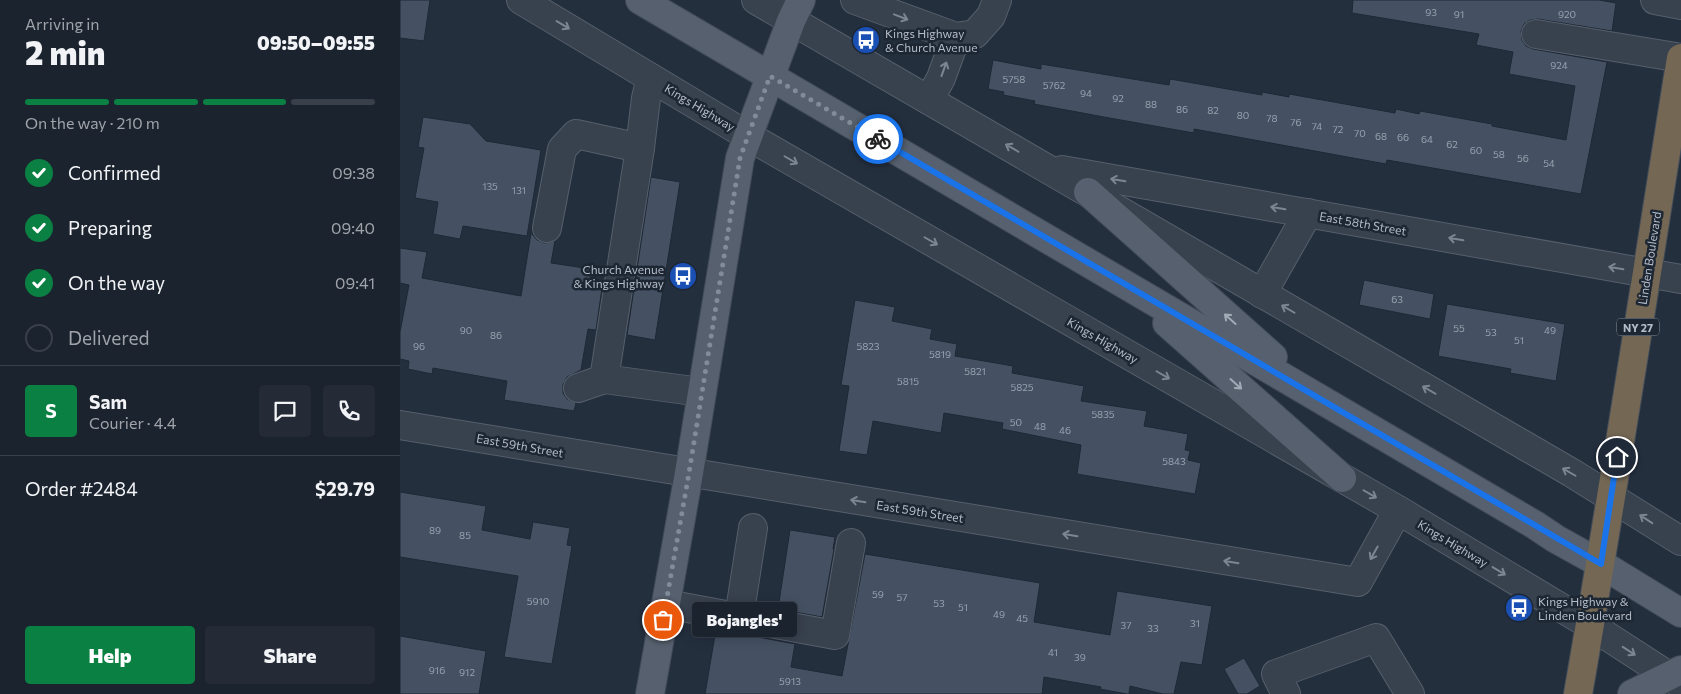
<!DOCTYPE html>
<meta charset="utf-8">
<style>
body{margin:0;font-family:Commissioner,sans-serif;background:#242b36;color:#f1f3f6;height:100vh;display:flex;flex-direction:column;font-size:19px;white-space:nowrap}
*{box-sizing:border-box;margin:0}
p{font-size:16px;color:#a0a4aa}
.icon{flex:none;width:28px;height:28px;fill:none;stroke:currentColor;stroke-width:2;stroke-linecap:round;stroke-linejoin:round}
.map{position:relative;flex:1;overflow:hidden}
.sheet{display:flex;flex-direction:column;background:#1b232e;width:400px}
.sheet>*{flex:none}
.pin{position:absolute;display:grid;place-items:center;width:42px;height:42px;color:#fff;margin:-21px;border:2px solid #fff;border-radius:50%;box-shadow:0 1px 5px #0007}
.courier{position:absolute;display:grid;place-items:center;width:50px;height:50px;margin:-25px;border:4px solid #1a73e8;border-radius:50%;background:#fff;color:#222;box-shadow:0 1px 6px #0007}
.bubble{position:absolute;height:35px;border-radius:5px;background:#1b232e;box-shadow:0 2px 12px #0003,0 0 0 1px #39404a;font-size:16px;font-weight:800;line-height:35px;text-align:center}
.head em{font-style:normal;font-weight:800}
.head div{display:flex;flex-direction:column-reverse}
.head{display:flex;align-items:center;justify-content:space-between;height:85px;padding:0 25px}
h1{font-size:32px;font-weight:800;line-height:38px}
.bar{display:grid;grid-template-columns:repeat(4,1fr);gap:8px 5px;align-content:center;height:60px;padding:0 25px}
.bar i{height:6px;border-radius:4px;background:#39404a}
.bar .on{background:#0b8043}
.bar p{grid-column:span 4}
.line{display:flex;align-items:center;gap:12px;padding:0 25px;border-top:1px solid #39404a}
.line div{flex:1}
.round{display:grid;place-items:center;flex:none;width:52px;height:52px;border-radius:5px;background:#242b36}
ol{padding:0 25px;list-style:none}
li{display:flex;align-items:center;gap:15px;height:55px}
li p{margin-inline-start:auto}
li .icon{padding:5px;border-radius:50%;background:#0b8043;color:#fff;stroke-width:4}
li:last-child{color:#a0a4aa}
li i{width:28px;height:28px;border:2px solid #39404a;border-radius:50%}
.primary-button{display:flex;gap:10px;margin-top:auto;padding:10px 25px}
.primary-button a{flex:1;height:58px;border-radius:5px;background:#0b8043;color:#fff;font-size:20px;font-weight:800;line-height:58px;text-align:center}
.primary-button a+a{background:#242b36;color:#f1f3f6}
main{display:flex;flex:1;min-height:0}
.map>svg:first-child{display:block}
.building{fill:#455162;stroke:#1f2835}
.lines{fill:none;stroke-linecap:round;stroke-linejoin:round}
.minor-casing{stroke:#565f6c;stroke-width:30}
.major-casing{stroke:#414a57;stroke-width:30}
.highway-casing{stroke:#434c59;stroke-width:30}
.minor{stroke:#38414e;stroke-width:28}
.major{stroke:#56606e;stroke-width:28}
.highway{stroke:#746855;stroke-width:28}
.oneway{stroke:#7c8592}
.oneway2{stroke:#a1aab7}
.done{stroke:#828b98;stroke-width:5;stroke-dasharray:0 9}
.route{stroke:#1a73e8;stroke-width:6}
.labels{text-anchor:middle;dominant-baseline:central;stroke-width:5;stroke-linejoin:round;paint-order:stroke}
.number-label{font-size:10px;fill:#98a1af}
.shield{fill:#1d2633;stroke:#878f9c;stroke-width:1}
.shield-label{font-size:11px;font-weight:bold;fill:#b4bcc9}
.poi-label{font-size:12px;fill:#b4bcc9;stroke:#1d2633;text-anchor:start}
.street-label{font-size:12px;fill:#b4bcc9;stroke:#1d2633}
</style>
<main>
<section class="sheet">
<div class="head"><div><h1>2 min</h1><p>Arriving in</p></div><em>09:50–09:55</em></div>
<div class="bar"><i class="on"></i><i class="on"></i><i class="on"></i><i></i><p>On the way · 210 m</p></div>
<ol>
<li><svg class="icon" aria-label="check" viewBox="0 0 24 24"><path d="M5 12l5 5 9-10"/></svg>Confirmed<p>09:38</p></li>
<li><svg class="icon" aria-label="check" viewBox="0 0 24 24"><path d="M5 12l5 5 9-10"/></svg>Preparing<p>09:40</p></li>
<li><svg class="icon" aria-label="check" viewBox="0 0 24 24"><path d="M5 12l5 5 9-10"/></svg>On the way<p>09:41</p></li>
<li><i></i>Delivered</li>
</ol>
<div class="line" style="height:90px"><b class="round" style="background:#0b8043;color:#fff">S</b><div><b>Sam</b><p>Courier · 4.4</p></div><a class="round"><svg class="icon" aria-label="chat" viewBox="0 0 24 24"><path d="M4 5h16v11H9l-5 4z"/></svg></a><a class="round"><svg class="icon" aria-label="phone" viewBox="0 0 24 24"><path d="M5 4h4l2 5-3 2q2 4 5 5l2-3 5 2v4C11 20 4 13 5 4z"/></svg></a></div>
<div class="line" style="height:65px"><div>Order #2484</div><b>$29.79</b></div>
<div class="primary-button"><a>Help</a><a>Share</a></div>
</section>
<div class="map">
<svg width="1281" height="694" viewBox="0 0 1281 694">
<rect width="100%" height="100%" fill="#242f3e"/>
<g class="building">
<path d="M0 0H30L24 41 0 38Z"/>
<path d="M953 0H1199L1216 3 1212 31 1138 19 1130 20 1124 24 1121 31 1122 40 1126 46 1133 49 1207 62 1181 194 987 160 986 164 794 129V133L704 117 634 104 635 101 603 95 604 92 588 89 593 60 641 69V64L769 85 770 79 862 95V92L889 97V94L995 113 996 109 1019 114 1020 111 1092 124V126L1166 140 1175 86 1109 74 1113 52 1076 45 1079 34 952 13Z"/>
<path d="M23 117 70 124 86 141 141 150 127 236 63 226 60 239 33 234 38 202 15 198 24 148 18 147Z"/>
<path d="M251 177 280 182 255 340 227 335Z"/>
<path d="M132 227V234L137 240 145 243 155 241 151 263 191 269 190 278 203 281 196 330 188 329 181 370 167 377 163 385V393L167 399 176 403 174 411 104 400 107 381 33 368 32 374 8 369 9 361 0 359V332L9 285 0 283V248L27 252 22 278 121 296Z"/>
<path d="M964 280 1034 294 1030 319 959 305Z"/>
<path d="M455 300 495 307 492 321 532 329 530 339 557 344 555 356 613 366 612 373 684 386 681 401 747 411 744 426 788 434 785 450 790 451 788 460 801 463 795 494 677 474 681 445 602 429 603 423 544 413 541 433 473 421 467 455 439 451 449 386 441 385Z"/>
<path d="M1047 304 1165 324 1156 381 1110 373 1111 369 1038 356Z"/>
<path d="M0 492 86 506 82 530 130 539 133 522 170 528 167 545 172 546 152 664 104 657 118 576 0 557Z"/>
<path d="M390 530 435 537 433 549H434L422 617 378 609Z"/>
<path d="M465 554 640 583 634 622 710 635 717 591 812 606 802 665 781 662 774 694H763L730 686 729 694H727L700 689 701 687 644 677 642 694H305L316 629 395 644 391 667 442 676Z"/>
<path d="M0 636 86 651 79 694H0Z"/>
<path d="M844 658 860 686 847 694H838L824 669Z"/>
</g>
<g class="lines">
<defs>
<g id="minor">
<path d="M121 0 348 136 998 510 1190 625 1281 684"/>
<path d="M356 0 1172 473 1281 541"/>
<path d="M455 0 556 37 575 34 591 16 597 0"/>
<path d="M1255 0 1281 5"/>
<path d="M1136 34 1281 58"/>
<path d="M251 78 246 98 240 148 204 379 301 392"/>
<path d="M529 100 541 78 556 37"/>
<path d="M662 170 1281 279"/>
<path d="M147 228 162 149 176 134 240 148"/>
<path d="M862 294 908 213"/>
<path d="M178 388 204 379"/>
<path d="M0 425 958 582 998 510"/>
<path d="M266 604 435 635 451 543"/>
<path d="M339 617 353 528"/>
<path d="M886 694 876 674 976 638 1010 694"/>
</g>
<g id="major">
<path d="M240 0 1135 525 1156 539 1201 564 1281 613"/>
<path d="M688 192 873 357"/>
<path d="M767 323 942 478"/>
<path d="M250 694 289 473 340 158 391 21 401 0"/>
<path d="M1232 694 1281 670"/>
</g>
<path id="highway" d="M1178 694C1215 482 1247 270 1281 58"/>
</defs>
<use href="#minor" class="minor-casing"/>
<use href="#major" class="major-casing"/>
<use href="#highway" class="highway-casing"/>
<use href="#minor" class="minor"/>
<use href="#major" class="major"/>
<use href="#highway" class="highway"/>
</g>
<defs><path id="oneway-shaft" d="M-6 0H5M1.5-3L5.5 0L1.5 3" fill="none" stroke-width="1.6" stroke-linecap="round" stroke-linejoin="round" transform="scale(1.25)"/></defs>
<g class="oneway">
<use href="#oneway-shaft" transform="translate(501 17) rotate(21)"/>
<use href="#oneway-shaft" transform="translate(163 25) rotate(31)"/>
<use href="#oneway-shaft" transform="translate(544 69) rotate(-70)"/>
<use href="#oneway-shaft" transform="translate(612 148) rotate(-150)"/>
<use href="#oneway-shaft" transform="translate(391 160) rotate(30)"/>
<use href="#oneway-shaft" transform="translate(718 180) rotate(-170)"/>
<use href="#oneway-shaft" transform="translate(878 208) rotate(-170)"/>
<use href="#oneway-shaft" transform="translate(1056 239) rotate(-170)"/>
<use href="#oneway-shaft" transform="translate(531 241) rotate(30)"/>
<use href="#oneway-shaft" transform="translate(1216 268) rotate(-170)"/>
<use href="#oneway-shaft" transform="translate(888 309) rotate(-150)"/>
<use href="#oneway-shaft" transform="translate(763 375) rotate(30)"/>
<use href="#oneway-shaft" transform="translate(1029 390) rotate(-150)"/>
<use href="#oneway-shaft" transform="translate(1169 472) rotate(-150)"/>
<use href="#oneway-shaft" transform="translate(970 494) rotate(30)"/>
<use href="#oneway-shaft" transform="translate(458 501) rotate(-171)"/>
<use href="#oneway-shaft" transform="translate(1246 519) rotate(-147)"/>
<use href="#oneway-shaft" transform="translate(670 535) rotate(-171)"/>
<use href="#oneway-shaft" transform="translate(974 553) rotate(119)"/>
<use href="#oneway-shaft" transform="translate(831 562) rotate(-171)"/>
<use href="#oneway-shaft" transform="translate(1099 571) rotate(31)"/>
<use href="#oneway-shaft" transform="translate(1229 651) rotate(33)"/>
</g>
<g class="oneway2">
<use href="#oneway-shaft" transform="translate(830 319) rotate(-138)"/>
<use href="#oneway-shaft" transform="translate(836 384) rotate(42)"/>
</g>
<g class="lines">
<path class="done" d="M263 620 289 473 340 158 370 76 478 139"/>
<path class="route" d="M478 139 1201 564 1217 457"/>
</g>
<defs>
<symbol id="bus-disc" viewBox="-11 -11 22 22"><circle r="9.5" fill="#1a4fb4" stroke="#1d2633"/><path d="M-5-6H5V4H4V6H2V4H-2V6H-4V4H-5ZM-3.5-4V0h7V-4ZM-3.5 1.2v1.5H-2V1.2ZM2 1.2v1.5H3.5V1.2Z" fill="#fff"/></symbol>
</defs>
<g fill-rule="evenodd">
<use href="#bus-disc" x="450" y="24" width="32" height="32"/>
<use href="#bus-disc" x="267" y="260" width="32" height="32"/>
<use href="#bus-disc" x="1103" y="592" width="32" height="32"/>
</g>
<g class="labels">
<g class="number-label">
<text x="1031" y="12">93</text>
<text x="1059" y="14">91</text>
<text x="1167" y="14">920</text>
<text x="1159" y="65">924</text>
<text x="614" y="79">5758</text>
<text x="654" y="85">5762</text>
<text x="686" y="93">94</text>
<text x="718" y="98">92</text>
<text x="751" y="104">88</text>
<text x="782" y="109">86</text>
<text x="813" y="110">82</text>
<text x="843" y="115">80</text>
<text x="872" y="118">78</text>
<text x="896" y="122">76</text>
<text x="917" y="126">74</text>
<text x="938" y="129">72</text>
<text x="960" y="133">70</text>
<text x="981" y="136">68</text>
<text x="1003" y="137">66</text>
<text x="1027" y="139">64</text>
<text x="1052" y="144">62</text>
<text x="1076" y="150">60</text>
<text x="1099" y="154">58</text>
<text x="1123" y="158">56</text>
<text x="1149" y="163">54</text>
<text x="90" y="186">135</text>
<text x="119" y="190">131</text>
<text x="997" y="299">63</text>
<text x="1059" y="328">55</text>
<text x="66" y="330">90</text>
<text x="1150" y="330">49</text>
<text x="1091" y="332">53</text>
<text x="96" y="335">86</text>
<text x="1119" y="340">51</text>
<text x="19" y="346">96</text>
<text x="468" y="346">5823</text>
<text x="540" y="354">5819</text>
<text x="575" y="371">5821</text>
<text x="508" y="381">5815</text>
<text x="622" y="387">5825</text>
<text x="703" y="414">5835</text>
<text x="616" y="422">50</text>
<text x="640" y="426">48</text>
<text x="665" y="430">46</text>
<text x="774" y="461">5843</text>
<text x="35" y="530">89</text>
<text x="65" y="535">85</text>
<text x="478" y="594">59</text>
<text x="502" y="597">57</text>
<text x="138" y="601">5910</text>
<text x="539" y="603">53</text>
<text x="563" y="607">51</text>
<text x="599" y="614">49</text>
<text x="622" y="618">45</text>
<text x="795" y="623">31</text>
<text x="726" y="625">37</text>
<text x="753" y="628">33</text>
<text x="653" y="652">41</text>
<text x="680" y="657">39</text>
<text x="37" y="670">916</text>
<text x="67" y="672">912</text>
<text x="390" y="681">5913</text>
</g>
<rect class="shield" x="1217" y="318.5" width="42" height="17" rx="4"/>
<g class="shield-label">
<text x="1238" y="327">NY 27</text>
</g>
<g class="poi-label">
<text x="485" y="33">Kings Highway<tspan x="485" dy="14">&amp; Church Avenue</tspan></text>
<text x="264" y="269" text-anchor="end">Church Avenue<tspan x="264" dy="14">&amp; Kings Highway</tspan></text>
<text x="1138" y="601">Kings Highway &amp;<tspan x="1138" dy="14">Linden Boulevard</tspan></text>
</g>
<g class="street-label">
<text transform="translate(300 107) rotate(31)">Kings Highway</text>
<text transform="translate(963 223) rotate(10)">East 58th Street</text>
<text transform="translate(1249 258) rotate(-81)">Linden Boulevard</text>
<text transform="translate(703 340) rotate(30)">Kings Highway</text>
<text transform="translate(120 445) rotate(10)">East 59th Street</text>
<text transform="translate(520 511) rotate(9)">East 59th Street</text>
<text transform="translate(1053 543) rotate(31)">Kings Highway</text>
</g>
</g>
</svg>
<div class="pin" style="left:263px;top:620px;background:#ea580c"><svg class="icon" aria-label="bag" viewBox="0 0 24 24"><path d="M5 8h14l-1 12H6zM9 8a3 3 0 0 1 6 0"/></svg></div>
<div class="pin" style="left:1217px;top:457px;background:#1f2937"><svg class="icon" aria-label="home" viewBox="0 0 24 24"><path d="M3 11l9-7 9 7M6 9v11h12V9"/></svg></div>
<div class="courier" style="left:478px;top:139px"><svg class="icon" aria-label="bike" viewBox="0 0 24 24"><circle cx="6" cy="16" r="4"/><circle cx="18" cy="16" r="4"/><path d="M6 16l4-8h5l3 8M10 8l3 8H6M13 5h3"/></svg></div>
<div class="bubble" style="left:292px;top:602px;width:105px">Bojangles'</div>
</div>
</main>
